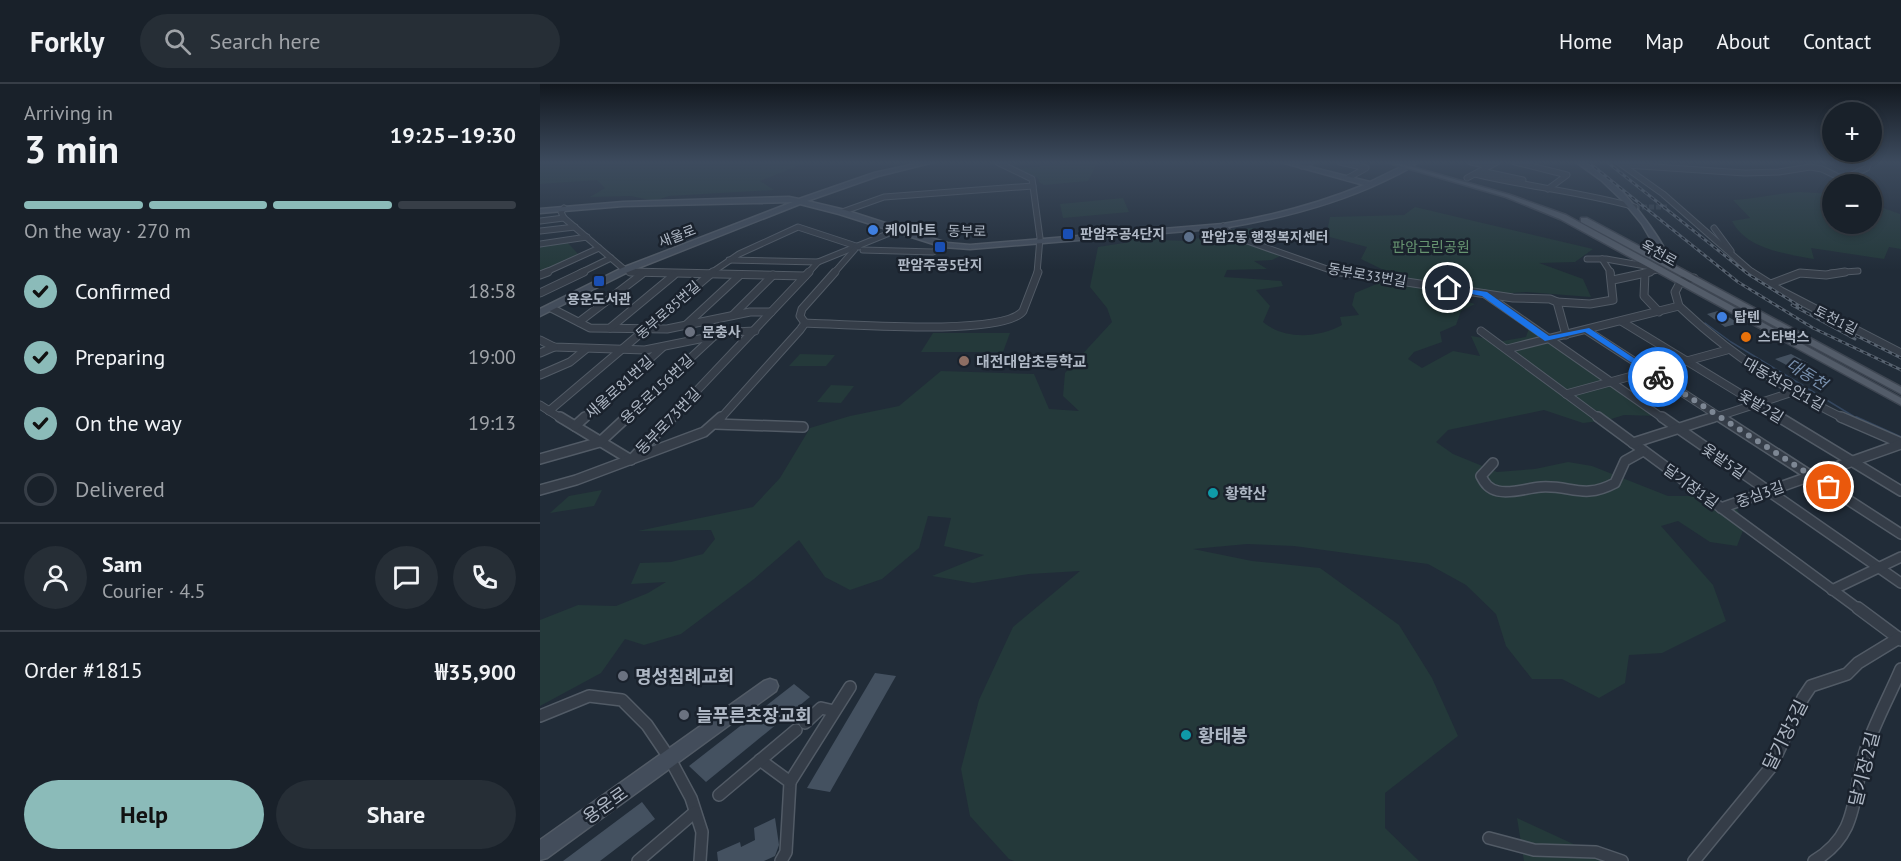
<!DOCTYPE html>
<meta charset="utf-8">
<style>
body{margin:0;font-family:"PT Sans","Noto Sans KR",sans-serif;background:#262e36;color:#f1f3f6;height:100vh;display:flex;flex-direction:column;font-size:22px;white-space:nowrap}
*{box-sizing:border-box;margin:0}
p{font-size:20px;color:#9fa3a8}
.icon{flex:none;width:33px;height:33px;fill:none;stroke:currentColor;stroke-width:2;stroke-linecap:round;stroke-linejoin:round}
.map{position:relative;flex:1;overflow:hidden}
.drawer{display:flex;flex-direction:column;background:#19212a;width:540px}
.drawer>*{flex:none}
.buttons{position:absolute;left:1282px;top:18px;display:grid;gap:12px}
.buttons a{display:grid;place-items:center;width:60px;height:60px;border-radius:50%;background:#19212a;box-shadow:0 3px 9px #0003,0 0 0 2px #373e47;font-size:30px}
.pin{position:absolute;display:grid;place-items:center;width:51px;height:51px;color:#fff;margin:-26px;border:3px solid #fff;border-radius:50%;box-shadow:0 2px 6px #0007}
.courier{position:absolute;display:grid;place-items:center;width:60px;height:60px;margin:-30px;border:4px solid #1a73e8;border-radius:50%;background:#fff;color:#222;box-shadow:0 2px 8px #0007}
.overview em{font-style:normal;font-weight:800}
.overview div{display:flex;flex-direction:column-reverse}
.overview{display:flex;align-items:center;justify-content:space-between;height:102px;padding:0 24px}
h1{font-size:39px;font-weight:800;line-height:45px}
.bar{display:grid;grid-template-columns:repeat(4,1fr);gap:9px 6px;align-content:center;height:72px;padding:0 24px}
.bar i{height:8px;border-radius:4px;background:#373e47}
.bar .selected{background:#8bbbb9}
.bar p{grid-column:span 4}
.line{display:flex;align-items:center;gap:15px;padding:0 24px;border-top:2px solid #373e47}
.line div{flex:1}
.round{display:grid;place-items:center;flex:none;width:63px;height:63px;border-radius:32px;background:#262e36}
ol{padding:0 24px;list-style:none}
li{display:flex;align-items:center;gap:18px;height:66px}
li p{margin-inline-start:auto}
li .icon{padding:6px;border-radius:50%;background:#8bbbb9;color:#111;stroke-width:4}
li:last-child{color:#9fa3a8}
li i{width:33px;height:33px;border:3px solid #373e47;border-radius:50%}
.primary-button{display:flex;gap:12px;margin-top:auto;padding:12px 24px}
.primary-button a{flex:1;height:69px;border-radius:36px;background:#8bbbb9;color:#111;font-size:24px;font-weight:800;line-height:69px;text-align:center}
.primary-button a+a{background:#262e36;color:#f1f3f6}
header{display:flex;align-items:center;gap:36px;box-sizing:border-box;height:84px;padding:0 30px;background:#19212a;border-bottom:2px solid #373e47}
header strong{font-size:28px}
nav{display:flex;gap:33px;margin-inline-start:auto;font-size:21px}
.search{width:420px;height:54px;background:#262e36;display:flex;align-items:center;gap:15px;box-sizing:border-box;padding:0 21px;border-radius:33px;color:#9fa3a8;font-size:22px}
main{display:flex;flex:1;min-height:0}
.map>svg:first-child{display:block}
.green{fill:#24393a}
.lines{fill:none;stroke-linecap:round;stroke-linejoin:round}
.stream-far1{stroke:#35475f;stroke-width:1.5}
.stream{stroke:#35475f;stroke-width:2}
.building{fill:#445160}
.street-tunnel{stroke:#36414d;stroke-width:5;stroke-dasharray:5 2;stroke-linecap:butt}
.street-far3-casing{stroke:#525b66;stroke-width:7}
.street-far2-casing{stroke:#525b66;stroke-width:9}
.street-far1-casing{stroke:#525b66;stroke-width:12}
.street-casing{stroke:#525b66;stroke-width:14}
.secondary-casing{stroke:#525b66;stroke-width:3}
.primary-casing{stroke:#3e4652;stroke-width:3}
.street-far3{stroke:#353d48;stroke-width:5}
.street-far2{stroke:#353d48;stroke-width:7}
.street-far1{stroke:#353d48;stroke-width:9}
.street{stroke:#353d48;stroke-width:11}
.secondary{fill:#434d5b;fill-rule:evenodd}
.primary{fill:#535c69;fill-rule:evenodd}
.rail-casing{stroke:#57626f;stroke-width:3}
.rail{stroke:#1a222d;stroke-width:1.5;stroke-dasharray:4;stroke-linecap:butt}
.route{fill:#1a73e8}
.done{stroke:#7d8794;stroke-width:6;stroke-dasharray:0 10.8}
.shop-dot{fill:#3f7fe0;stroke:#1a222d;stroke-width:2}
.transit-dot{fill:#1a4fb4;stroke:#1a222d;stroke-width:2}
.service-dot{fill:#5c6f8a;stroke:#1a222d;stroke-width:2}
.worship-dot{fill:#6b7280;stroke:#1a222d;stroke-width:2}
.food-dot{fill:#e8710a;stroke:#1a222d;stroke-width:2}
.education-dot{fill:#8d6e63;stroke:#1a222d;stroke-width:2}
.culture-dot{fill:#0f9aa8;stroke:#1a222d;stroke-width:2}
.labels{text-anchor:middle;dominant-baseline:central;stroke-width:5;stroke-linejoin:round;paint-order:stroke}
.far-poi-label{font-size:14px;font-weight:bold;fill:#afb8c5;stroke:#1a222d;text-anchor:start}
.far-street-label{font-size:14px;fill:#afb8c5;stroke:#1a222d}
.far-park-label{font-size:14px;fill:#679571;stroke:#1a222d}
.poi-label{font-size:15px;font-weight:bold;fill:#afb8c5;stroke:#1a222d;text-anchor:start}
.street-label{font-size:15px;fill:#afb8c5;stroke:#1a222d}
.water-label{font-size:16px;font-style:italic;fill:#788fac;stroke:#1a222d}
.near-poi-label{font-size:18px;font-weight:bold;fill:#afb8c5;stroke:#1a222d;text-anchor:start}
.near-street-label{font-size:18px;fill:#afb8c5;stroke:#1a222d}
</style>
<header>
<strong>Forkly</strong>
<div class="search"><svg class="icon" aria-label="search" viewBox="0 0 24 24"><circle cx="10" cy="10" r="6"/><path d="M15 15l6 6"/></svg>Search here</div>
<nav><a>Home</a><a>Map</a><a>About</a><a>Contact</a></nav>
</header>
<main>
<section class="drawer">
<div class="overview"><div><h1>3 min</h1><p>Arriving in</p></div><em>19:25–19:30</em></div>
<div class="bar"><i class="selected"></i><i class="selected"></i><i class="selected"></i><i></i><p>On the way · 270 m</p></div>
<ol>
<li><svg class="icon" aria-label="check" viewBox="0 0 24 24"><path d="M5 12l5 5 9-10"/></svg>Confirmed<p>18:58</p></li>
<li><svg class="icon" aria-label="check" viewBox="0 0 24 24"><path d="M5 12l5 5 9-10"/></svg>Preparing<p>19:00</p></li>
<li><svg class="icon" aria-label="check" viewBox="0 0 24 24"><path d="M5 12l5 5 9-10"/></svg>On the way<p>19:13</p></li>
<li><i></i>Delivered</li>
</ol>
<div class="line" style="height:108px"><a class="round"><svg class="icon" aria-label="person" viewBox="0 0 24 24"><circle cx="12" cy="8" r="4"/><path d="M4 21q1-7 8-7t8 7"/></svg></a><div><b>Sam</b><p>Courier · 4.5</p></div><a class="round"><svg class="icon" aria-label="chat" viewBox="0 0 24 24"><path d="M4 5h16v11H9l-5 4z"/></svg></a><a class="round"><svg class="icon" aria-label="phone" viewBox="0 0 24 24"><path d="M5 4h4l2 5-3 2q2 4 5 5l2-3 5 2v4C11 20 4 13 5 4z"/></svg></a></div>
<div class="line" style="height:78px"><div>Order #1815</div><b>₩35,900</b></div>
<div class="primary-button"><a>Help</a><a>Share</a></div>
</section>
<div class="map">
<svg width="1361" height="777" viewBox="0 0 1361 777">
<rect width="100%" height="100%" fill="#212c38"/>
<g class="green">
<path d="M0 78H267L220 97 234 106 129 112 114 117 91 112 50 113 65 104 57 96 0 100Z"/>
<path d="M534 78H558L548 97 504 101 499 98 498 94 480 85Z"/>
<path d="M1261 108 1293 110V140H1332V120L1360 130 1361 165 1349 163 1344 175 1271 164 1274 175C1246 170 1206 165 1192 137L1210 134 1193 116C1216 115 1238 109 1261 108Z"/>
<path d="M583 114 589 128 523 134 520 120Z"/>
<path d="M875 123 1053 165 1035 178 999 179 1043 195 1051 213 986 208 960 210 887 198 906 211 935 220 921 227 916 241 900 248 902 258 874 268 868 275 882 284 913 267 940 272 931 252 963 257 986 253 989 244 1119 332 1084 331 1068 336 1043 339 1004 326 908 346 896 358 913 370 957 388 995 385 1028 378 1052 382 1128 412H1165L1195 423 1206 439 1197 462 1170 458 1138 437 1121 442 1173 501 1186 537 1122 569 1089 571 1085 599 1059 614 1022 595H992L966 562 956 530 926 501 888 480 754 462 707 460 653 465 712 477 780 484 859 541 892 594 918 652 845 709V744L879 777H474L469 775 430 732 421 685 439 616 473 543 540 487 489 490 433 499 392 492 444 471 404 462 411 434 388 432 379 464 342 495 310 506 285 493 259 456 214 495 141 550 104 561 85 555 61 589 0 622V536L38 521 76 522 108 509 126 498 91 500 100 479 131 478 163 470 175 455 171 446 98 447 213 423 240 394 270 344 310 332 359 322 401 287 494 290 509 325 539 327 523 312 525 289 572 238 567 224 550 203 558 163 590 158 589 153 619 151 621 156 648 157 687 146 712 144 735 148 720 157 742 171 732 176 714 177 727 185 687 186 684 193 741 197 743 202 716 206 730 222 723 238C744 256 779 254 802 241L800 233 819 231 812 221 815 209 846 196 860 194 821 175 827 163 786 152 790 133 864 131Z"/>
<path d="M27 158 39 171 0 190V162Z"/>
<path d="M393 249H470L463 268H381Z"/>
<path d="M260 270 295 271 286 282H249Z"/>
<path d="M291 301 314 302 301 319 277 318Z"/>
<path d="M62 406 54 422 10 429 29 412Z"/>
<path d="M977 734 1070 777H984Z"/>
</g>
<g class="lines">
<path class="stream-far1" d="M1165 239 1191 258 1318 335"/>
<path class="stream" d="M1316 333 1361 353"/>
</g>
<g class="building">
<path d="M1178 227 1197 238 1193 239 1196 240 1185 243 1167 230Z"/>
<path d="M1251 270 1268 279 1252 284 1235 275Z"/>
<path d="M335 589 356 592 290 708 267 704Z"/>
<path d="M254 600 270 613 166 698 149 682Z"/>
<path d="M102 718 115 735 60 777H23Z"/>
<path d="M235 734 239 761 235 772 224 777H178L177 768 200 758 201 763 215 756 214 744Z"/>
</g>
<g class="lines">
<path class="street-tunnel" d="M1095 123H1127"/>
<defs>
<g id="street-far3">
<path d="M457 78 492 95 500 154 497 189"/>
<path d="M800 78 826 84 808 94"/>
<path d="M931 78 949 82"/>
<path d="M975 78 1027 91 1008 105"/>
<path d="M1078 78 1123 110 1213 189"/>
<path d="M1085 81 1205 89 1239 88 1270 83 1282 85 1303 95 1327 84 1329 78"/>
<path d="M762 82 771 78"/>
<path d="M941 87 983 96"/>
<path d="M935 90C988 103 1043 108 1095 123"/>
<path d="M927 94 957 78"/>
<path d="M24 124 21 128 24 134 85 186 97 189"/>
<path d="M302 128 344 113 493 102"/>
<path d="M0 137 24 134"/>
<path d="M683 142 693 152 790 186 810 189"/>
<path d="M1174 144 1191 167"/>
<path d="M0 147 35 143"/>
<path d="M0 160 47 153"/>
<path d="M323 166 393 168 406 161"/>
<path d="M1047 175H1066L1117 184"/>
<path d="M1062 175 1071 189"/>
<path d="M189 176 278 178"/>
<path d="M4 189 59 164"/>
<path d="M40 189 71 174"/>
<path d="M171 189 199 170 258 143 319 163"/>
<path d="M268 189 278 178 357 146"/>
<path d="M294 189 315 165"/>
<path d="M1104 189 1117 186"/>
<path d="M1291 189 1318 187"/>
</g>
<g id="street-far2">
<path d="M90 188 265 192"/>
<path d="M800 188 973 214 1010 215 1017 218 1026 251"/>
<path d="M1211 188 1241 207 1361 269"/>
<path d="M1105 189 1104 212 1119 228"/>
<path d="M0 191 8 188"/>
<path d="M1073 196 1110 188"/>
<path d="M1231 200 1260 189 1286 191 1305 188"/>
<path d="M0 209 44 188"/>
<path d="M945 210 1124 335"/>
<path d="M1017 218 1050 220 1073 216 1070 188"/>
<path d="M1139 222C1188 269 1243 305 1305 335"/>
<path d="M11 224 50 244 127 245 210 228H231"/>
<path d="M193 231 233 191"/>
<path d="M1081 237 1242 335"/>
<path d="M39 238 102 190"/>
<path d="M265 239C302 240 463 253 483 227L498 188"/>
<path d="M147 240 200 191"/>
<path d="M70 244 134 191"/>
<path d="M1046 246 1183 335"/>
<path d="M941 247 1060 335"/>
<path d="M0 256 14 263 105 266 194 248 215 247"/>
<path d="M967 265 1139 222 1135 208 1141 197 1154 194"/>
<path d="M0 269 14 263"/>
<path d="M0 291 30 278 46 265"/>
<path d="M1026 310 1187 266"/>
<path d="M0 321 22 335"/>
<path d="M9 327 173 188"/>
<path d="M43 335 123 263"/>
<path d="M85 335 172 254"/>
<path d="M130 335 269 188"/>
<path d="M180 335 260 246 265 239 260 232 262 225 295 188"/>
<path d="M1170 335 1256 307"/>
</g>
<g id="street-far1">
<path d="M20 333 91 376"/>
<path d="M1058 333 1320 526"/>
<path d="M1122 333 1361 499"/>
<path d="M1180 333 1361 450"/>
<path d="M1239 333 1361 407"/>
<path d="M1301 333 1361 359"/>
<path d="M175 340 263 343"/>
<path d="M35 342 45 333"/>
<path d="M1093 359 1174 333"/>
<path d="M94 373 132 333"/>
<path d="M0 375 60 358 87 333"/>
<path d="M953 379 941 392C945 400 949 405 958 407 972 410 987 404 1001 403 1031 401 1043 416 1075 399L1085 377 1103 367"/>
<path d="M0 406 36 396 164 348 181 333"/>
<path d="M1181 424 1361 360"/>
<path d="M1292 506 1361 473"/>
</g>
<g id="street">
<path d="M1318 524 1361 556"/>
<path d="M0 632 49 612 82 616 107 641 130 675 151 714 162 748 160 777"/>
<path d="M265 639 281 624 294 627"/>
<path d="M220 676 250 698 246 768 241 777"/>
<path d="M250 698 310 603"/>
<path d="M179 711 256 646"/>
<path d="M949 754 994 766 1056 768 1082 777"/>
<path d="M98 777 155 728"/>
<path d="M1154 777 1231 683 1263 614 1271 602 1307 590 1318 579 1359 554"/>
<path d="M1274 777C1321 749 1311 710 1326 665 1335 638 1350 611 1361 585"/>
</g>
<g id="secondary">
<path d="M384 78H394L338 92 267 117 305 126 407 159 430 161 683 140C732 132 778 120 824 101L741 78H750L830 98 871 78H878C868 86 854 92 842 98 791 122 738 135 683 144L430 165 403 163 299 130 260 120 88 188 0 232V225L82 184 253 118 83 122 0 129V125L83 118 249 113 259 115 334 89Z"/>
<path d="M1036 78C1063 76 1112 141 1124 164L1118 175 1111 173 1116 164 1102 140 1083 117 1061 96Z"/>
<path d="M230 595 236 597 238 602 236 607 7 774 0 776V756L224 597Z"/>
</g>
<g id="primary">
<path d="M846 78H855L970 111 1026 131 1361 314V321L1020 135 966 113Z"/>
<path d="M1041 134H1047L1361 303V310L1041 138Z"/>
</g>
</defs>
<use href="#street-far3" class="street-far3-casing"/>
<use href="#street-far2" class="street-far2-casing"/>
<use href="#street-far1" class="street-far1-casing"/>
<use href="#street" class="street-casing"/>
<use href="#secondary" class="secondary-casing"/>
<use href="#primary" class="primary-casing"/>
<use href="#street-far3" class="street-far3"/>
<use href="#street-far2" class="street-far2"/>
<use href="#street-far1" class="street-far1"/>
<use href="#street" class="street"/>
<use href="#secondary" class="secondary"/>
<use href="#primary" class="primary"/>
<defs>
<g id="rail">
<path d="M1048 78 1198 198 1273 244 1361 286"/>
<path d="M1067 78 1208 190 1261 223"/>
<path d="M1252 221 1315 255"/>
<path d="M1309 248 1361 274"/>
</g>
</defs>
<use href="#rail" class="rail-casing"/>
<use href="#rail" class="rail"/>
</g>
<linearGradient id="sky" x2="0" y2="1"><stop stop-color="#12181f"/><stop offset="0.42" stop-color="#3d4b5e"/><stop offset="1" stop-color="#3d4b5e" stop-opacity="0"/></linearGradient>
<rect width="1361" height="186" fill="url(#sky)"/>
<path class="route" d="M908 202 947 208 1009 252 1049 244 1122 293 1115 294 1045 248 1005 257 942 212 905 205Z"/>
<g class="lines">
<path class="done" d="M1118 293 1289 403"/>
</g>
<g class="shop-dot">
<circle cx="333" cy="146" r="6"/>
<circle cx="1182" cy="233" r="6"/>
</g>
<g class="transit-dot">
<rect x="522" y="144" width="12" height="12" rx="3"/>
<rect x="394" y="157" width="12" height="12" rx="3"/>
<rect x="53" y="191" width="12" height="12" rx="3"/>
</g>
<circle class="service-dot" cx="649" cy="153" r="6"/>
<g class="worship-dot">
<circle cx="150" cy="248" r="6"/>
<circle cx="83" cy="592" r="6"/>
<circle cx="144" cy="631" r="6"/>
</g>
<circle class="food-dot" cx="1206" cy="253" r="6"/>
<circle class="education-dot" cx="424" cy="277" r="6"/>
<g class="culture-dot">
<circle cx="673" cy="409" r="6"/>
<circle cx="646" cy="651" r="6"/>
</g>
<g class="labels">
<g class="far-poi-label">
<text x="345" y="146">케이마트</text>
<text x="540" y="150">판암주공4단지</text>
<text x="661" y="153">판암2동 행정복지센터</text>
<text x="400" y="181" text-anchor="middle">판암주공5단지</text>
<text x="59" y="215" text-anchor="middle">용운도서관</text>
<text x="1194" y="233">탑텐</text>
<text x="162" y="248">문충사</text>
<text x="1218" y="253">스타벅스</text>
</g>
<g class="far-street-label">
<text transform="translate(427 147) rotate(1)">동부로</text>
<text transform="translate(137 152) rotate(-21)">새울로</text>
<text transform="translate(1119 169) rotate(29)">옥천로</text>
<text transform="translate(827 191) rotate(10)">동부로33번길</text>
<text transform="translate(128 226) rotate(-41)">동부로85번길</text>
<text transform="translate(1296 236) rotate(27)">토천1길</text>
</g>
<g class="far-park-label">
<text x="891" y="163">판암근린공원</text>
</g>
<g class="poi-label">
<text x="436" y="277">대전대암초등학교</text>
<text x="685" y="409">황학산</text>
</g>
<g class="street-label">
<text transform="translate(1244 300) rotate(30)">대동천우안1길</text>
<text transform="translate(79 303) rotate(-42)">새울로81번길</text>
<text transform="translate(117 305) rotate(-43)">용운로156번길</text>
<text transform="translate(1221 322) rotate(31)">옻밭2길</text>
<text transform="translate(128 337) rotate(-46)">동부로73번길</text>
<text transform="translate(1184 377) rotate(35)">옻밭5길</text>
<text transform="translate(1151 402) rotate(36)">달기장1길</text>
<text transform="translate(1220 410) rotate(-20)">중심3길</text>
</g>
<g class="water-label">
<text transform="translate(1267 290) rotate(31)">대동천</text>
</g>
<g class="near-poi-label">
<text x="95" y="592">명성침례교회</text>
<text x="156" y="631">늘푸른초장교회</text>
<text x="658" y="651">황태봉</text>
</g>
<g class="near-street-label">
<text transform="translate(1245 651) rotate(-63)">달기장3길</text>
<text transform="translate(1324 685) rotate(-76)">달기장2길</text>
<text transform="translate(65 721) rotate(-35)">용운로</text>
</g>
</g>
</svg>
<div class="buttons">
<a>+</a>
<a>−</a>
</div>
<div class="pin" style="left:1289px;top:403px;background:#ea580c"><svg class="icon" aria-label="bag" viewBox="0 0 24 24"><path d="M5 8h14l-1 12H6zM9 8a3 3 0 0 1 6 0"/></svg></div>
<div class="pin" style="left:908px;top:204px;background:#1f2937"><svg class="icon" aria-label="home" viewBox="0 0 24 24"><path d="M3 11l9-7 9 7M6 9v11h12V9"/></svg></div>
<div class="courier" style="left:1118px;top:293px"><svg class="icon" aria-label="bike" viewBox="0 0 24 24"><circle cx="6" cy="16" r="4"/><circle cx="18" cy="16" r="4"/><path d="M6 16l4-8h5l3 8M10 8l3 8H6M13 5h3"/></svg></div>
</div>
</main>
